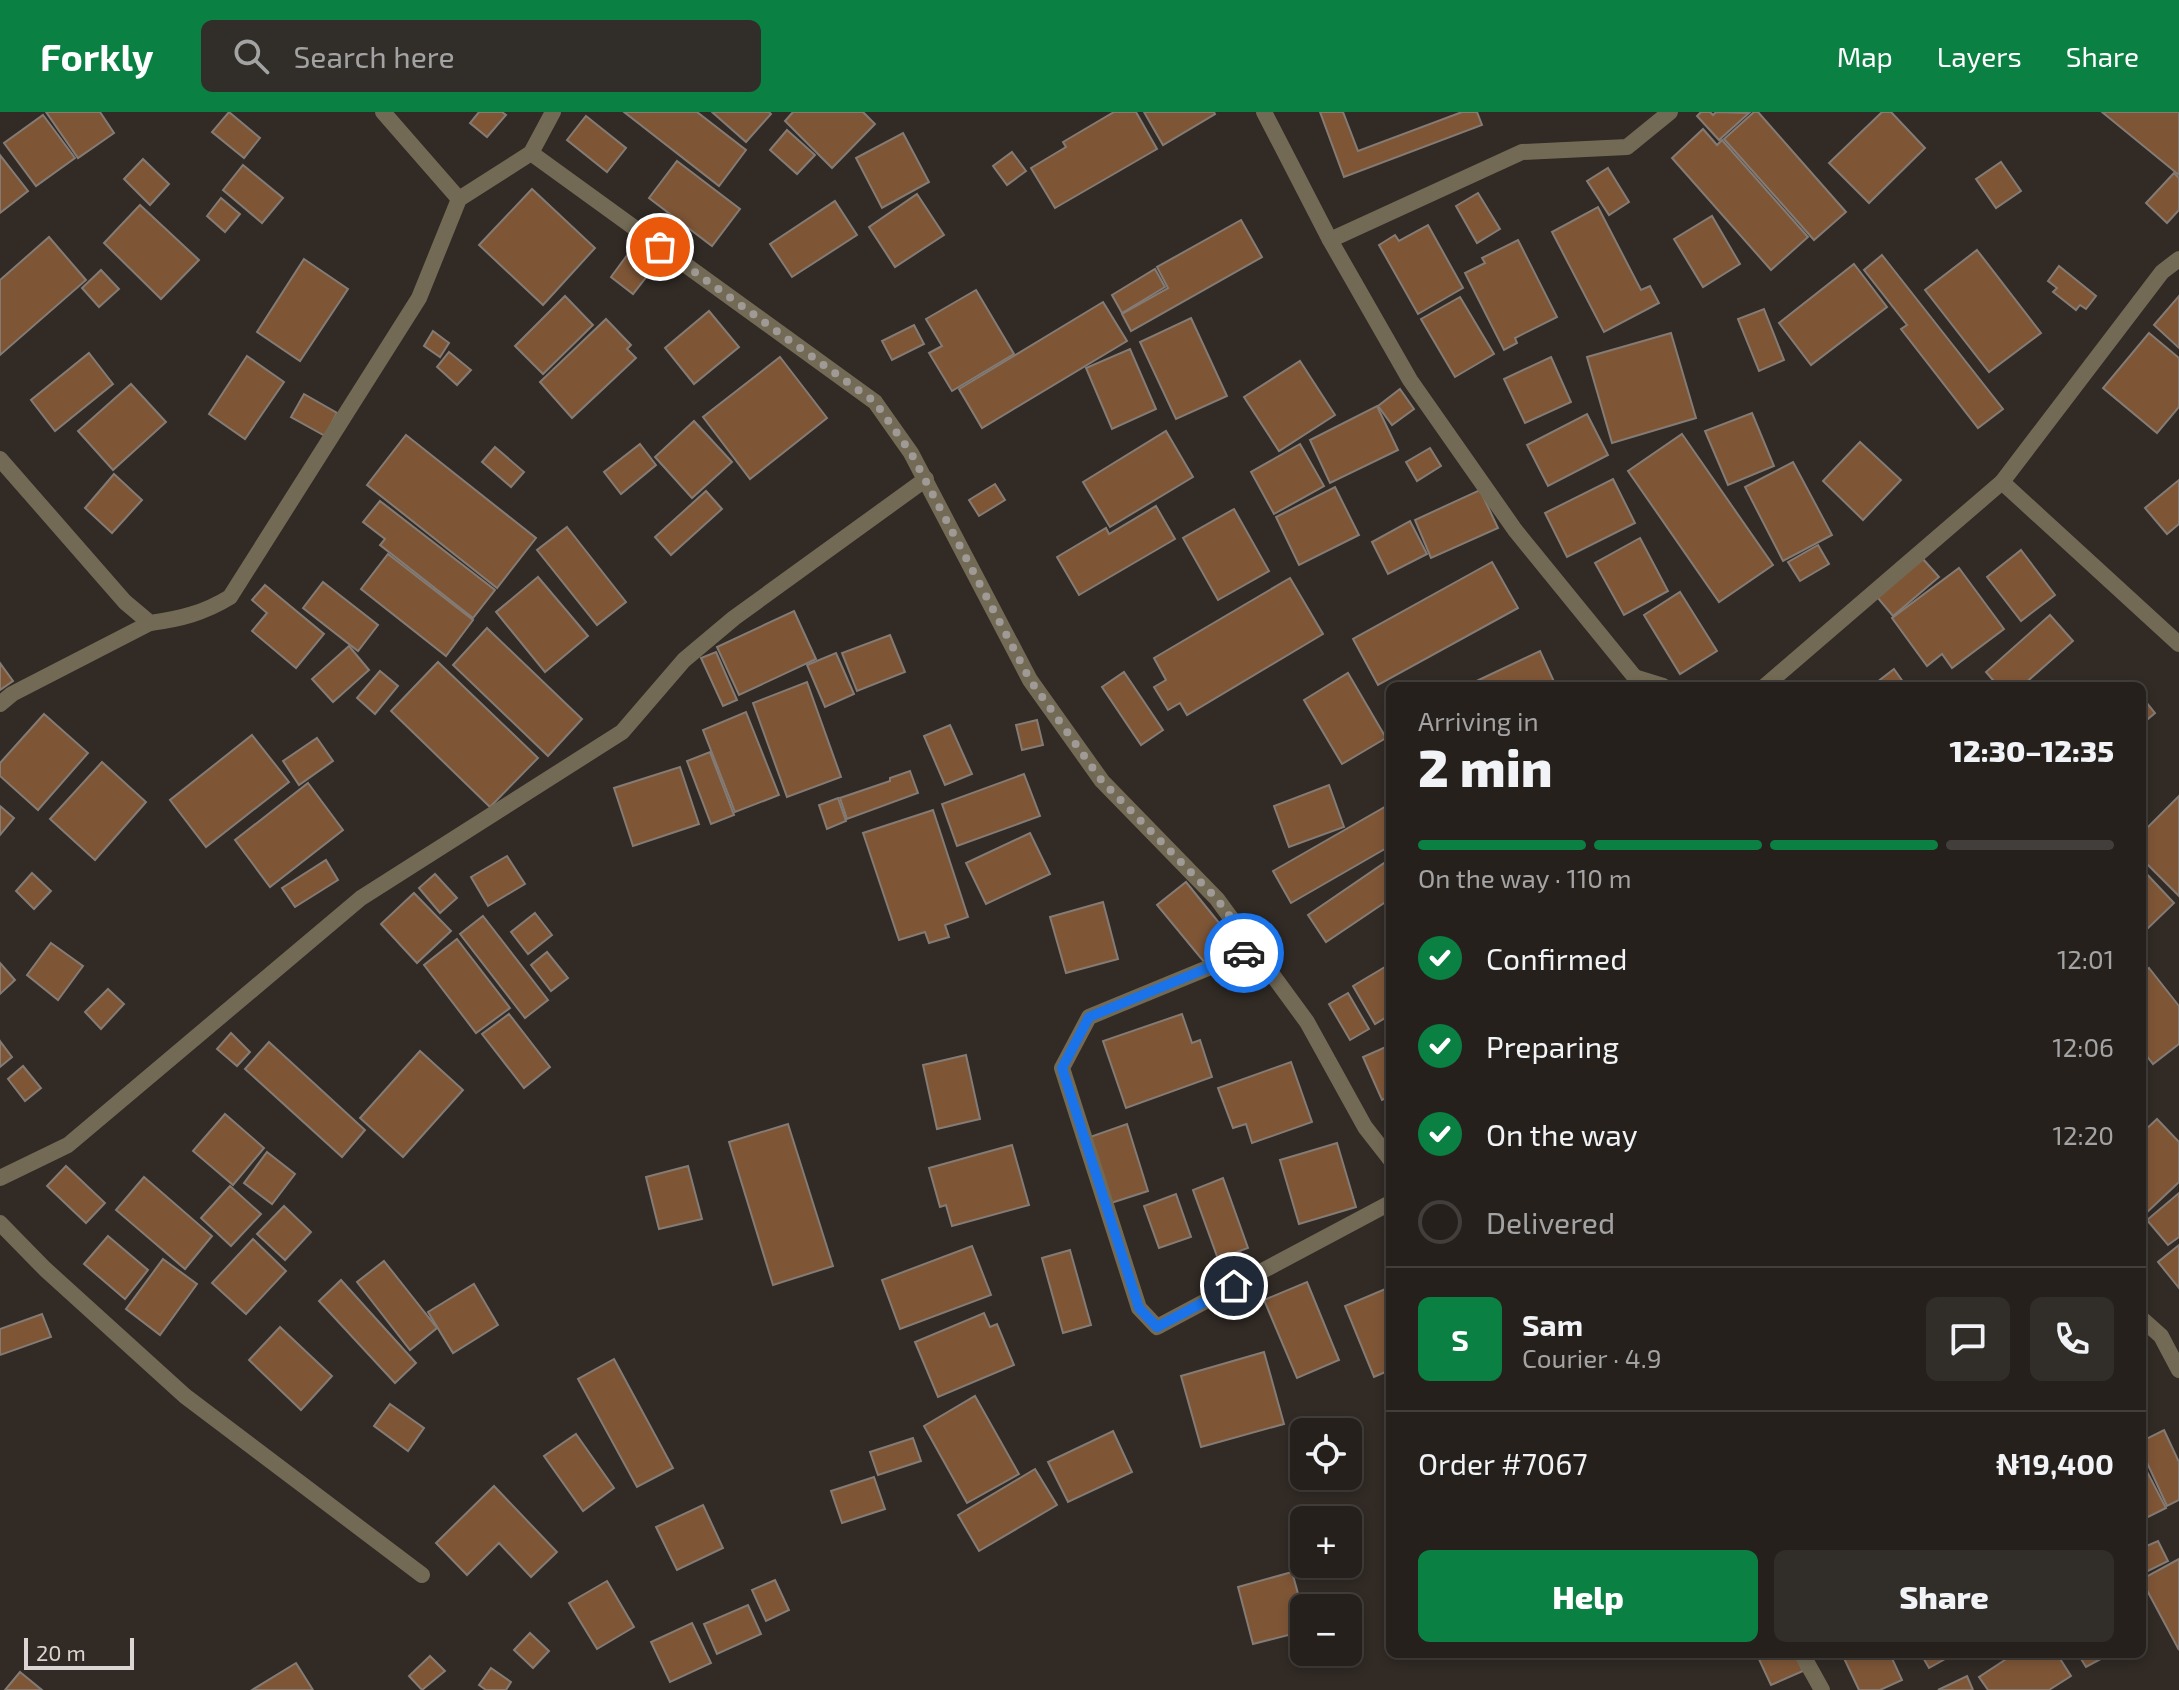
<!DOCTYPE html>
<meta charset="utf-8">
<style>
body{margin:0;font-family:"Exo 2",sans-serif;background:#312d29;color:#f1f3f6;height:100vh;display:flex;flex-direction:column;font-size:30px;white-space:nowrap}
*{box-sizing:border-box;margin:0}
p{font-size:26px;color:#a3a3a3}
.icon{flex:none;width:44px;height:44px;fill:none;stroke:currentColor;stroke-width:2;stroke-linecap:round;stroke-linejoin:round}
.map{position:relative;flex:1;overflow:hidden}
.side{position:absolute;left:1386px;top:570px;width:760px;height:976px;display:flex;flex-direction:column;background:#25201c;border-radius:12px;box-shadow:0 4px 12px #0003,0 0 0 2px #423e3b}
.side>*{flex:none}
.controls{position:absolute;left:1290px;top:1306px;display:grid;gap:16px}
.controls a{display:grid;place-items:center;width:72px;height:72px;border-radius:12px;background:#25201c;box-shadow:0 4px 12px #0003,0 0 0 2px #423e3b;font-size:40px}
.scale{position:absolute;left:24px;bottom:20px;width:110px;box-sizing:border-box;padding-left:8px;border:4px solid #dbd6d3;border-top:0;font-size:22px;line-height:28px;white-space:nowrap;color:#dbd6d3;-webkit-text-stroke:6px #312a25;paint-order:stroke}
.pin{position:absolute;display:grid;place-items:center;width:68px;height:68px;color:#fff;margin:-34px;border:4px solid #fff;border-radius:50%;box-shadow:0 2px 8px #0007}
.courier{position:absolute;display:grid;place-items:center;width:80px;height:80px;margin:-40px;border:6px solid #1a73e8;border-radius:50%;background:#fff;color:#222;box-shadow:0 2px 10px #0007}
.summary em{font-style:normal;font-weight:800}
.summary div{display:flex;flex-direction:column-reverse}
.summary{display:flex;align-items:center;justify-content:space-between;height:136px;padding:0 32px}
h1{font-size:52px;font-weight:800;line-height:60px}
.bar{display:grid;grid-template-columns:repeat(4,1fr);gap:12px 8px;align-content:center;height:96px;padding:0 32px}
.bar i{height:10px;border-radius:6px;background:#423e3b}
.bar .active{background:#0b8043}
.bar p{grid-column:span 4}
.line{display:flex;align-items:center;gap:20px;padding:0 32px;border-top:2px solid #423e3b}
.line div{flex:1}
.round{display:grid;place-items:center;flex:none;width:84px;height:84px;border-radius:12px;background:#312d29}
ol{padding:0 32px;list-style:none}
li{display:flex;align-items:center;gap:24px;height:88px}
li p{margin-inline-start:auto}
li .icon{padding:8px;border-radius:50%;background:#0b8043;color:#fff;stroke-width:4}
li:last-child{color:#a3a3a3}
li i{width:44px;height:44px;border:4px solid #423e3b;border-radius:50%}
.cta{display:flex;gap:16px;margin-top:auto;padding:16px 32px}
.cta a{flex:1;height:92px;border-radius:12px;background:#0b8043;color:#fff;font-size:32px;font-weight:800;line-height:92px;text-align:center}
.cta a+a{background:#312d29;color:#f1f3f6}
header{display:flex;align-items:center;gap:48px;box-sizing:border-box;height:112px;padding:0 40px;background:#0b8043;color:#fff}
header strong{font-size:38px}
nav{display:flex;gap:44px;margin-inline-start:auto;font-size:28px}
.search{width:560px;height:72px;background:#312d29;display:flex;align-items:center;gap:20px;box-sizing:border-box;padding:0 28px;border-radius:12px;color:#a3a3a3;font-size:30px}
.map>svg:first-child{display:block}
.building{fill:#7e5636;stroke:#847b75;stroke-width:2}
.lines{fill:none;stroke-linecap:round;stroke-linejoin:round}
.street{stroke:#736a56;stroke-width:16}
.done{stroke:#a09a96;stroke-width:8;stroke-dasharray:0 14.4}
.route{stroke:#1a73e8;stroke-width:10}
</style>
<header>
<strong>Forkly</strong>
<div class="search"><svg class="icon" aria-label="search" viewBox="0 0 24 24"><circle cx="10" cy="10" r="6"/><path d="M15 15l6 6"/></svg>Search here</div>
<nav><a>Map</a><a>Layers</a><a>Share</a></nav>
</header>
<div class="map">
<svg width="2179" height="1578" viewBox="0 0 2179 1578">
<rect width="100%" height="100%" fill="#312a25"/>
<g class="building">
<path d="M46 0H100L114 21 78 46Z"/>
<path d="M229 0 260 26 244 46 212 20Z"/>
<path d="M479 0H502L506 3 487 25 470 11Z"/>
<path d="M624 0H697L746 38 719 74Z"/>
<path d="M712 0H769L771 2 746 30Z"/>
<path d="M793 0H863L875 12 832 56 785 9Z"/>
<path d="M1114 0H1136L1157 37 1055 96 1031 56 1066 35 1063 30Z"/>
<path d="M1144 0H1214L1215 2 1163 33Z"/>
<path d="M1320 0H1343L1358 39 1462 0H1477L1482 13 1344 65Z"/>
<path d="M1701 0H1710L1713 3 1716 0 1749 1 1719 28 1697 4Z"/>
<path d="M1754 0H1758L1846 100 1814 128 1724 27Z"/>
<path d="M1882 0H1891L1925 36 1869 91 1829 51Z"/>
<path d="M2102 0H2179V63Z"/>
<path d="M43 3 75 46 36 74 4 31Z"/>
<path d="M586 4 626 36 607 60 567 28Z"/>
<path d="M1703 17 1717 33 1722 28 1808 125 1771 158 1672 46Z"/>
<path d="M787 18 815 43 797 62 770 38Z"/>
<path d="M903 21 929 70 882 96 856 46Z"/>
<path d="M1012 40 1026 59 1007 73 993 54Z"/>
<path d="M0 43 28 79 0 101Z"/>
<path d="M143 47 169 72 150 93 124 67Z"/>
<path d="M677 49 740 97 712 134 649 86Z"/>
<path d="M2001 50 2021 79 1996 96 1976 67Z"/>
<path d="M243 53 283 86 262 111 223 78Z"/>
<path d="M1608 56 1629 90 1609 103 1587 69Z"/>
<path d="M2174 61 2179 66V98L2167 111 2146 91Z"/>
<path d="M532 77 595 136 543 193 479 133Z"/>
<path d="M1478 81 1500 117 1477 131 1456 94Z"/>
<path d="M917 82 944 123 895 155 869 115Z"/>
<path d="M221 86 240 102 225 120 207 104Z"/>
<path d="M835 89 857 123 792 165 770 132Z"/>
<path d="M140 93 199 148 161 187 104 131Z"/>
<path d="M1598 95 1641 178 1650 174 1659 191 1604 220 1552 120Z"/>
<path d="M1712 104 1740 152 1703 175 1674 127Z"/>
<path d="M1241 108 1262 145 1131 219 1122 202 1168 176 1157 155Z"/>
<path d="M1428 113 1463 176 1418 202 1379 133 1395 123 1399 129Z"/>
<path d="M49 125 86 168 0 243V168Z"/>
<path d="M1518 128 1557 205 1515 226 1517 231 1504 238 1465 161 1485 151 1482 146Z"/>
<path d="M1977 138 2041 221 1989 260 1925 178Z"/>
<path d="M628 142 651 159 633 182 611 165Z"/>
<path d="M1882 143 2003 297 1978 316 1901 217 1907 213 1864 158Z"/>
<path d="M304 147 348 177 300 249 257 220Z"/>
<path d="M1854 152 1887 195 1811 253 1779 211Z"/>
<path d="M2059 154 2096 184 2086 197 2080 193 2076 198 2053 180 2057 176 2048 169Z"/>
<path d="M1155 157 1165 175 1122 201 1112 183Z"/>
<path d="M101 158 119 177 99 195 82 176Z"/>
<path d="M976 178 1014 242 952 279 929 241 942 234 926 207Z"/>
<path d="M565 184 593 213 543 262 515 234Z"/>
<path d="M2179 184V236L2154 213Z"/>
<path d="M1460 185 1494 242 1455 265 1421 207Z"/>
<path d="M1103 190 1127 229 982 316 959 277Z"/>
<path d="M1764 197 1784 248 1759 259 1738 207Z"/>
<path d="M709 199 739 235 694 272 665 236Z"/>
<path d="M1191 206 1227 284 1176 307 1140 230Z"/>
<path d="M606 207 631 233 627 237 636 246 572 306 540 270Z"/>
<path d="M914 213 924 232 892 248 882 229Z"/>
<path d="M433 219 449 231 440 245 424 234Z"/>
<path d="M1671 221 1696 306 1612 331 1587 245Z"/>
<path d="M2149 221 2179 246V295L2157 321 2103 276Z"/>
<path d="M1130 237 1156 297 1112 317 1086 256Z"/>
<path d="M449 240 471 258 457 273 437 255Z"/>
<path d="M89 241 113 272 55 319 31 288Z"/>
<path d="M247 244 284 270 245 327 209 302Z"/>
<path d="M780 245 827 306 750 367 703 305Z"/>
<path d="M1551 245 1571 290 1525 311 1504 267Z"/>
<path d="M1300 249 1335 303 1279 339 1244 285Z"/>
<path d="M131 272 166 310 113 358 78 319Z"/>
<path d="M1400 277 1414 297 1392 313 1378 294Z"/>
<path d="M304 282 337 301 325 324 291 305Z"/>
<path d="M1377 294 1398 338 1330 371 1310 328Z"/>
<path d="M1752 301 1774 354 1728 373 1705 319Z"/>
<path d="M1587 302 1608 343 1548 374 1527 333Z"/>
<path d="M694 309 732 350 692 386 655 345Z"/>
<path d="M1166 319 1193 365 1110 415 1083 370Z"/>
<path d="M1682 322 1773 453 1719 490 1628 359Z"/>
<path d="M406 323 536 426 497 476 367 373Z"/>
<path d="M1860 330 1901 368 1863 408 1823 369Z"/>
<path d="M640 332 656 353 621 382 604 360Z"/>
<path d="M1300 332 1324 374 1274 402 1251 360Z"/>
<path d="M495 335 524 360 511 375 482 350Z"/>
<path d="M1430 336 1441 354 1417 369 1406 350Z"/>
<path d="M1793 350 1832 423 1783 449 1745 375Z"/>
<path d="M114 362 142 388 112 421 85 396Z"/>
<path d="M1613 367 1635 411 1567 445 1545 401Z"/>
<path d="M2179 368V412L2167 422 2145 396Z"/>
<path d="M995 372 1005 388 979 404 969 388Z"/>
<path d="M1335 375 1359 423 1299 453 1276 405Z"/>
<path d="M1480 378 1498 416 1431 446 1415 408Z"/>
<path d="M706 379 722 397 671 443 655 425Z"/>
<path d="M380 389 495 478 473 506 380 433 385 427 363 410Z"/>
<path d="M1156 394 1175 427 1079 483 1057 445 1106 416 1109 422Z"/>
<path d="M1234 397 1269 459 1218 488 1183 426Z"/>
<path d="M1410 409 1427 442 1388 462 1372 430Z"/>
<path d="M567 415 626 490 597 513 537 438Z"/>
<path d="M1640 426 1668 479 1624 503 1595 451Z"/>
<path d="M1818 433 1829 452 1800 469 1788 450Z"/>
<path d="M2021 438 2055 483 2021 509 1987 465Z"/>
<path d="M388 442 473 508 446 544 361 477Z"/>
<path d="M1923 447 1939 465 1893 504 1877 485Z"/>
<path d="M1492 450 1518 496 1378 573 1353 527Z"/>
<path d="M1959 456 2004 517 1952 556 1942 542 1927 554 1892 506Z"/>
<path d="M538 465 588 524 545 560 496 500Z"/>
<path d="M1290 466 1323 522 1187 603 1180 591 1168 598 1154 575 1166 568 1154 546Z"/>
<path d="M323 470 378 513 358 539 303 496Z"/>
<path d="M265 473 324 522 296 556 252 519 267 501 252 488Z"/>
<path d="M1680 480 1717 539 1680 562 1644 503Z"/>
<path d="M794 499 816 547 739 583 717 535Z"/>
<path d="M2050 503 2073 529 2022 574H1998L1986 560Z"/>
<path d="M487 516 582 607 548 644 453 553Z"/>
<path d="M890 523 905 560 857 579 842 541Z"/>
<path d="M349 534 369 558 333 590 312 567Z"/>
<path d="M1540 539 1556 574H1466Z"/>
<path d="M716 540 737 588 723 594 701 546Z"/>
<path d="M836 541 854 582 825 595 807 553Z"/>
<path d="M438 550 538 646 490 695 391 599Z"/>
<path d="M0 551 13 569 0 578Z"/>
<path d="M1894 557 1906 574H1872Z"/>
<path d="M380 559 398 574 375 602 357 586Z"/>
<path d="M1124 560 1163 618 1141 633 1102 575Z"/>
<path d="M1348 561 1386 626 1342 652 1304 588Z"/>
<path d="M807 570 841 665 787 685 753 591Z"/>
<path d="M2142 585 2155 601 2142 612Z"/>
<path d="M746 600 779 683 735 700 703 618Z"/>
<path d="M44 602 88 641 38 698 0 664V651Z"/>
<path d="M1037 608 1043 633 1022 638 1016 613Z"/>
<path d="M950 613 972 662 945 673 924 624Z"/>
<path d="M252 623 289 670 206 735 170 688Z"/>
<path d="M317 626 333 649 299 673 283 649Z"/>
<path d="M710 640 734 703 711 712 687 649Z"/>
<path d="M102 650 146 690 95 748 50 707Z"/>
<path d="M680 655 699 712 633 734 614 676Z"/>
<path d="M910 659 918 681 847 707 840 686 890 669V666Z"/>
<path d="M1024 662 1040 704 957 734 942 692Z"/>
<path d="M308 671 343 718 270 775 235 728Z"/>
<path d="M1329 673 1344 715 1289 735 1274 694Z"/>
<path d="M2179 684V784L2142 747V721Z"/>
<path d="M838 686 846 709 827 717 819 693Z"/>
<path d="M1390 692V734L1291 791 1273 759Z"/>
<path d="M0 694 14 706 0 723Z"/>
<path d="M933 698 968 805 945 813 949 825 929 831 925 820 899 828 863 721Z"/>
<path d="M1030 721 1050 762 986 792 966 751Z"/>
<path d="M507 744 525 772 488 794 471 765Z"/>
<path d="M1390 747V787L1326 830 1308 803Z"/>
<path d="M326 748 338 768 295 795 282 776Z"/>
<path d="M2142 757 2174 791 2142 822Z"/>
<path d="M32 761 51 779 34 797 16 779Z"/>
<path d="M435 762 457 786 440 801 419 776Z"/>
<path d="M1186 770 1233 828 1205 851 1157 793Z"/>
<path d="M414 781 451 819 417 851 381 812Z"/>
<path d="M1103 790 1118 847 1066 861 1050 805Z"/>
<path d="M535 801 552 823 528 842 511 820Z"/>
<path d="M483 804 548 888 525 906 460 822Z"/>
<path d="M457 827 510 896 476 921 424 853Z"/>
<path d="M51 831 83 854 58 888 27 863Z"/>
<path d="M547 840 568 866 551 879 531 853Z"/>
<path d="M0 851 15 868 0 882Z"/>
<path d="M1390 852V903L1375 912 1353 874Z"/>
<path d="M2149 856 2179 894V932L2153 952 2142 938V862Z"/>
<path d="M108 877 124 892 101 917 85 900Z"/>
<path d="M1348 881 1369 917 1350 928 1329 892Z"/>
<path d="M509 902 550 955 524 976 482 922Z"/>
<path d="M1182 902 1192 931 1200 928 1212 965 1126 996 1103 929Z"/>
<path d="M231 921 250 940 237 954 217 937Z"/>
<path d="M0 929 12 945 0 955Z"/>
<path d="M269 930 365 1018 342 1045 245 957Z"/>
<path d="M1388 934 1390 984 1382 988 1363 945Z"/>
<path d="M420 939 463 978 403 1045 360 1006Z"/>
<path d="M966 943 980 1007 937 1017 923 953Z"/>
<path d="M1291 950 1312 1010 1252 1031 1246 1012 1233 1016 1218 976Z"/>
<path d="M23 954 41 976 25 989 8 967Z"/>
<path d="M225 1002 264 1036 233 1073 193 1039Z"/>
<path d="M2157 1007 2179 1030V1070L2142 1105V1021Z"/>
<path d="M788 1012 833 1154 773 1173 729 1030Z"/>
<path d="M1127 1012 1148 1079 1108 1092 1087 1026Z"/>
<path d="M1337 1031 1356 1095 1299 1112 1280 1048Z"/>
<path d="M1012 1033 1029 1093 952 1114 946 1093 940 1095 929 1056Z"/>
<path d="M267 1040 295 1062 272 1092 244 1071Z"/>
<path d="M66 1054 105 1091 86 1111 47 1074Z"/>
<path d="M688 1054 702 1107 659 1117 646 1065Z"/>
<path d="M144 1065 212 1124 185 1157 116 1098Z"/>
<path d="M1223 1066 1248 1136 1218 1147 1193 1078Z"/>
<path d="M230 1074 261 1102 231 1134 201 1106Z"/>
<path d="M2179 1081V1125L2168 1133 2147 1108Z"/>
<path d="M1176 1082 1191 1125 1159 1136 1144 1094Z"/>
<path d="M284 1094 311 1120 285 1148 257 1122Z"/>
<path d="M108 1124 148 1158 125 1187 84 1152Z"/>
<path d="M253 1127 286 1159 246 1202 212 1171Z"/>
<path d="M2179 1133V1176L2158 1150Z"/>
<path d="M972 1134 991 1183 900 1217 882 1168Z"/>
<path d="M1070 1138 1091 1213 1063 1221 1042 1146Z"/>
<path d="M163 1147 197 1172 160 1223 126 1197Z"/>
<path d="M384 1149 437 1216 410 1238 357 1170Z"/>
<path d="M341 1168 416 1251 395 1271 319 1189Z"/>
<path d="M1307 1170 1339 1248 1297 1266 1264 1188Z"/>
<path d="M474 1172 498 1213 453 1241 428 1200Z"/>
<path d="M1390 1175V1258L1374 1265 1345 1194Z"/>
<path d="M984 1201 990 1215 997 1212 1014 1253 938 1285 915 1230Z"/>
<path d="M42 1202 51 1225 0 1243V1217Z"/>
<path d="M280 1215 332 1264 301 1298 249 1248Z"/>
<path d="M1264 1240 1284 1312 1201 1335 1181 1264Z"/>
<path d="M614 1247 673 1356 637 1375 578 1267Z"/>
<path d="M975 1284 1019 1362 967 1391 924 1314Z"/>
<path d="M390 1292 424 1316 408 1339 374 1314Z"/>
<path d="M2164 1318 2179 1350V1388L2167 1394 2142 1340V1329Z"/>
<path d="M1113 1319 1132 1360 1068 1390 1048 1350Z"/>
<path d="M576 1322 614 1376 583 1399 544 1344Z"/>
<path d="M913 1326 921 1349 878 1363 870 1340Z"/>
<path d="M2142 1350 2166 1396 2142 1408Z"/>
<path d="M1035 1357 1057 1393 979 1439 958 1403Z"/>
<path d="M874 1365 885 1397 842 1411 831 1379Z"/>
<path d="M494 1374 557 1440 531 1465 499 1431 467 1463 436 1431Z"/>
<path d="M703 1393 723 1436 677 1458 656 1415Z"/>
<path d="M2158 1429 2168 1449 2142 1462V1436Z"/>
<path d="M2179 1447V1538L2142 1469V1467Z"/>
<path d="M1292 1460 1304 1503V1519L1253 1532 1238 1475Z"/>
<path d="M775 1468 789 1498 766 1509 752 1478Z"/>
<path d="M607 1469 634 1515 597 1537 569 1491Z"/>
<path d="M748 1493 761 1522 717 1542 704 1512Z"/>
<path d="M692 1511 711 1551 670 1570 651 1530Z"/>
<path d="M530 1521 549 1539 533 1556 514 1538Z"/>
<path d="M1765 1542H1795L1803 1559 1771 1573 1758 1545Z"/>
<path d="M1842 1542H1890L1902 1568 1880 1578H1859Z"/>
<path d="M1921 1542H1954L1929 1556Z"/>
<path d="M2014 1542H2057L2071 1564 2049 1578H1988L1979 1565Z"/>
<path d="M2078 1542H2110L2086 1555Z"/>
<path d="M430 1544 445 1559 422 1578 409 1564Z"/>
<path d="M296 1551 313 1578H252Z"/>
<path d="M491 1556 511 1570 506 1578H486L479 1573Z"/>
<path d="M20 1560 42 1578H5Z"/>
<path d="M1967 1564 1973 1578H1938Z"/>
</g>
<g class="lines">
<g class="street">
<path d="M383 0 459 87"/>
<path d="M1264 0 1330 128 1410 268 1515 418 1642 574"/>
<path d="M531 41 875 290 911 341 1030 568 1102 669 1217 787 1307 910 1365 1015 1390 1047"/>
<path d="M1330 128 1522 40 1627 35 1670 0"/>
<path d="M0 347 125 490 150 511C180 507 204 501 230 485L419 186 459 87 531 41 553 0"/>
<path d="M2002 370 2179 532"/>
<path d="M1637 566 1663 574"/>
<path d="M1765 574 2002 370 2162 160 2179 147"/>
<path d="M0 592 12 582 150 511"/>
<path d="M1254 837 1089 905 1062 956 1139 1196 1157 1215 1390 1091"/>
<path d="M0 1066 68 1033 361 786 622 620 684 548 734 506 926 367"/>
<path d="M0 1111 45 1157 185 1284 422 1463"/>
<path d="M2142 1207 2161 1224 2179 1258"/>
<path d="M1802 1542 1822 1578"/>
</g>
</g>
<g class="lines">
<path class="done" d="M660 135 875 290 911 341 1030 568 1102 669 1217 787 1254 837 1244 841"/>
<path class="route" d="M1234 1174 1157 1215 1139 1196 1062 956 1089 905 1244 841"/>
</g>
</svg>
<div class="controls">
<a><svg class="icon" aria-label="locate" viewBox="0 0 24 24"><circle cx="12" cy="12" r="6"/><path d="M12 2v4M12 18v4M2 12h4M18 12h4"/></svg></a>
<a>+</a>
<a>−</a>
</div>
<div class="scale">20 m</div>
<div class="pin" style="left:660px;top:135px;background:#ea580c"><svg class="icon" aria-label="bag" viewBox="0 0 24 24"><path d="M5 8h14l-1 12H6zM9 8a3 3 0 0 1 6 0"/></svg></div>
<div class="pin" style="left:1234px;top:1174px;background:#1f2937"><svg class="icon" aria-label="home" viewBox="0 0 24 24"><path d="M3 11l9-7 9 7M6 9v11h12V9"/></svg></div>
<div class="courier" style="left:1244px;top:841px"><svg class="icon" aria-label="car" viewBox="0 0 24 24"><path d="M5 17H2v-5l4-1 3-4h7l3 4 3 1v5h-3M9 17h6M6 11h13"/><circle cx="7" cy="17" r="2"/><circle cx="17" cy="17" r="2"/></svg></div>
<section class="side">
<div class="summary"><div><h1>2 min</h1><p>Arriving in</p></div><em>12:30–12:35</em></div>
<div class="bar"><i class="active"></i><i class="active"></i><i class="active"></i><i></i><p>On the way · 110 m</p></div>
<ol>
<li><svg class="icon" aria-label="check" viewBox="0 0 24 24"><path d="M5 12l5 5 9-10"/></svg>Confirmed<p>12:01</p></li>
<li><svg class="icon" aria-label="check" viewBox="0 0 24 24"><path d="M5 12l5 5 9-10"/></svg>Preparing<p>12:06</p></li>
<li><svg class="icon" aria-label="check" viewBox="0 0 24 24"><path d="M5 12l5 5 9-10"/></svg>On the way<p>12:20</p></li>
<li><i></i>Delivered</li>
</ol>
<div class="line" style="height:144px"><b class="round" style="background:#0b8043;color:#fff">S</b><div><b>Sam</b><p>Courier · 4.9</p></div><a class="round"><svg class="icon" aria-label="chat" viewBox="0 0 24 24"><path d="M4 5h16v11H9l-5 4z"/></svg></a><a class="round"><svg class="icon" aria-label="phone" viewBox="0 0 24 24"><path d="M5 4h4l2 5-3 2q2 4 5 5l2-3 5 2v4C11 20 4 13 5 4z"/></svg></a></div>
<div class="line" style="height:104px"><div>Order #7067</div><b>₦19,400</b></div>
<div class="cta"><a>Help</a><a>Share</a></div>
</section>
</div>
